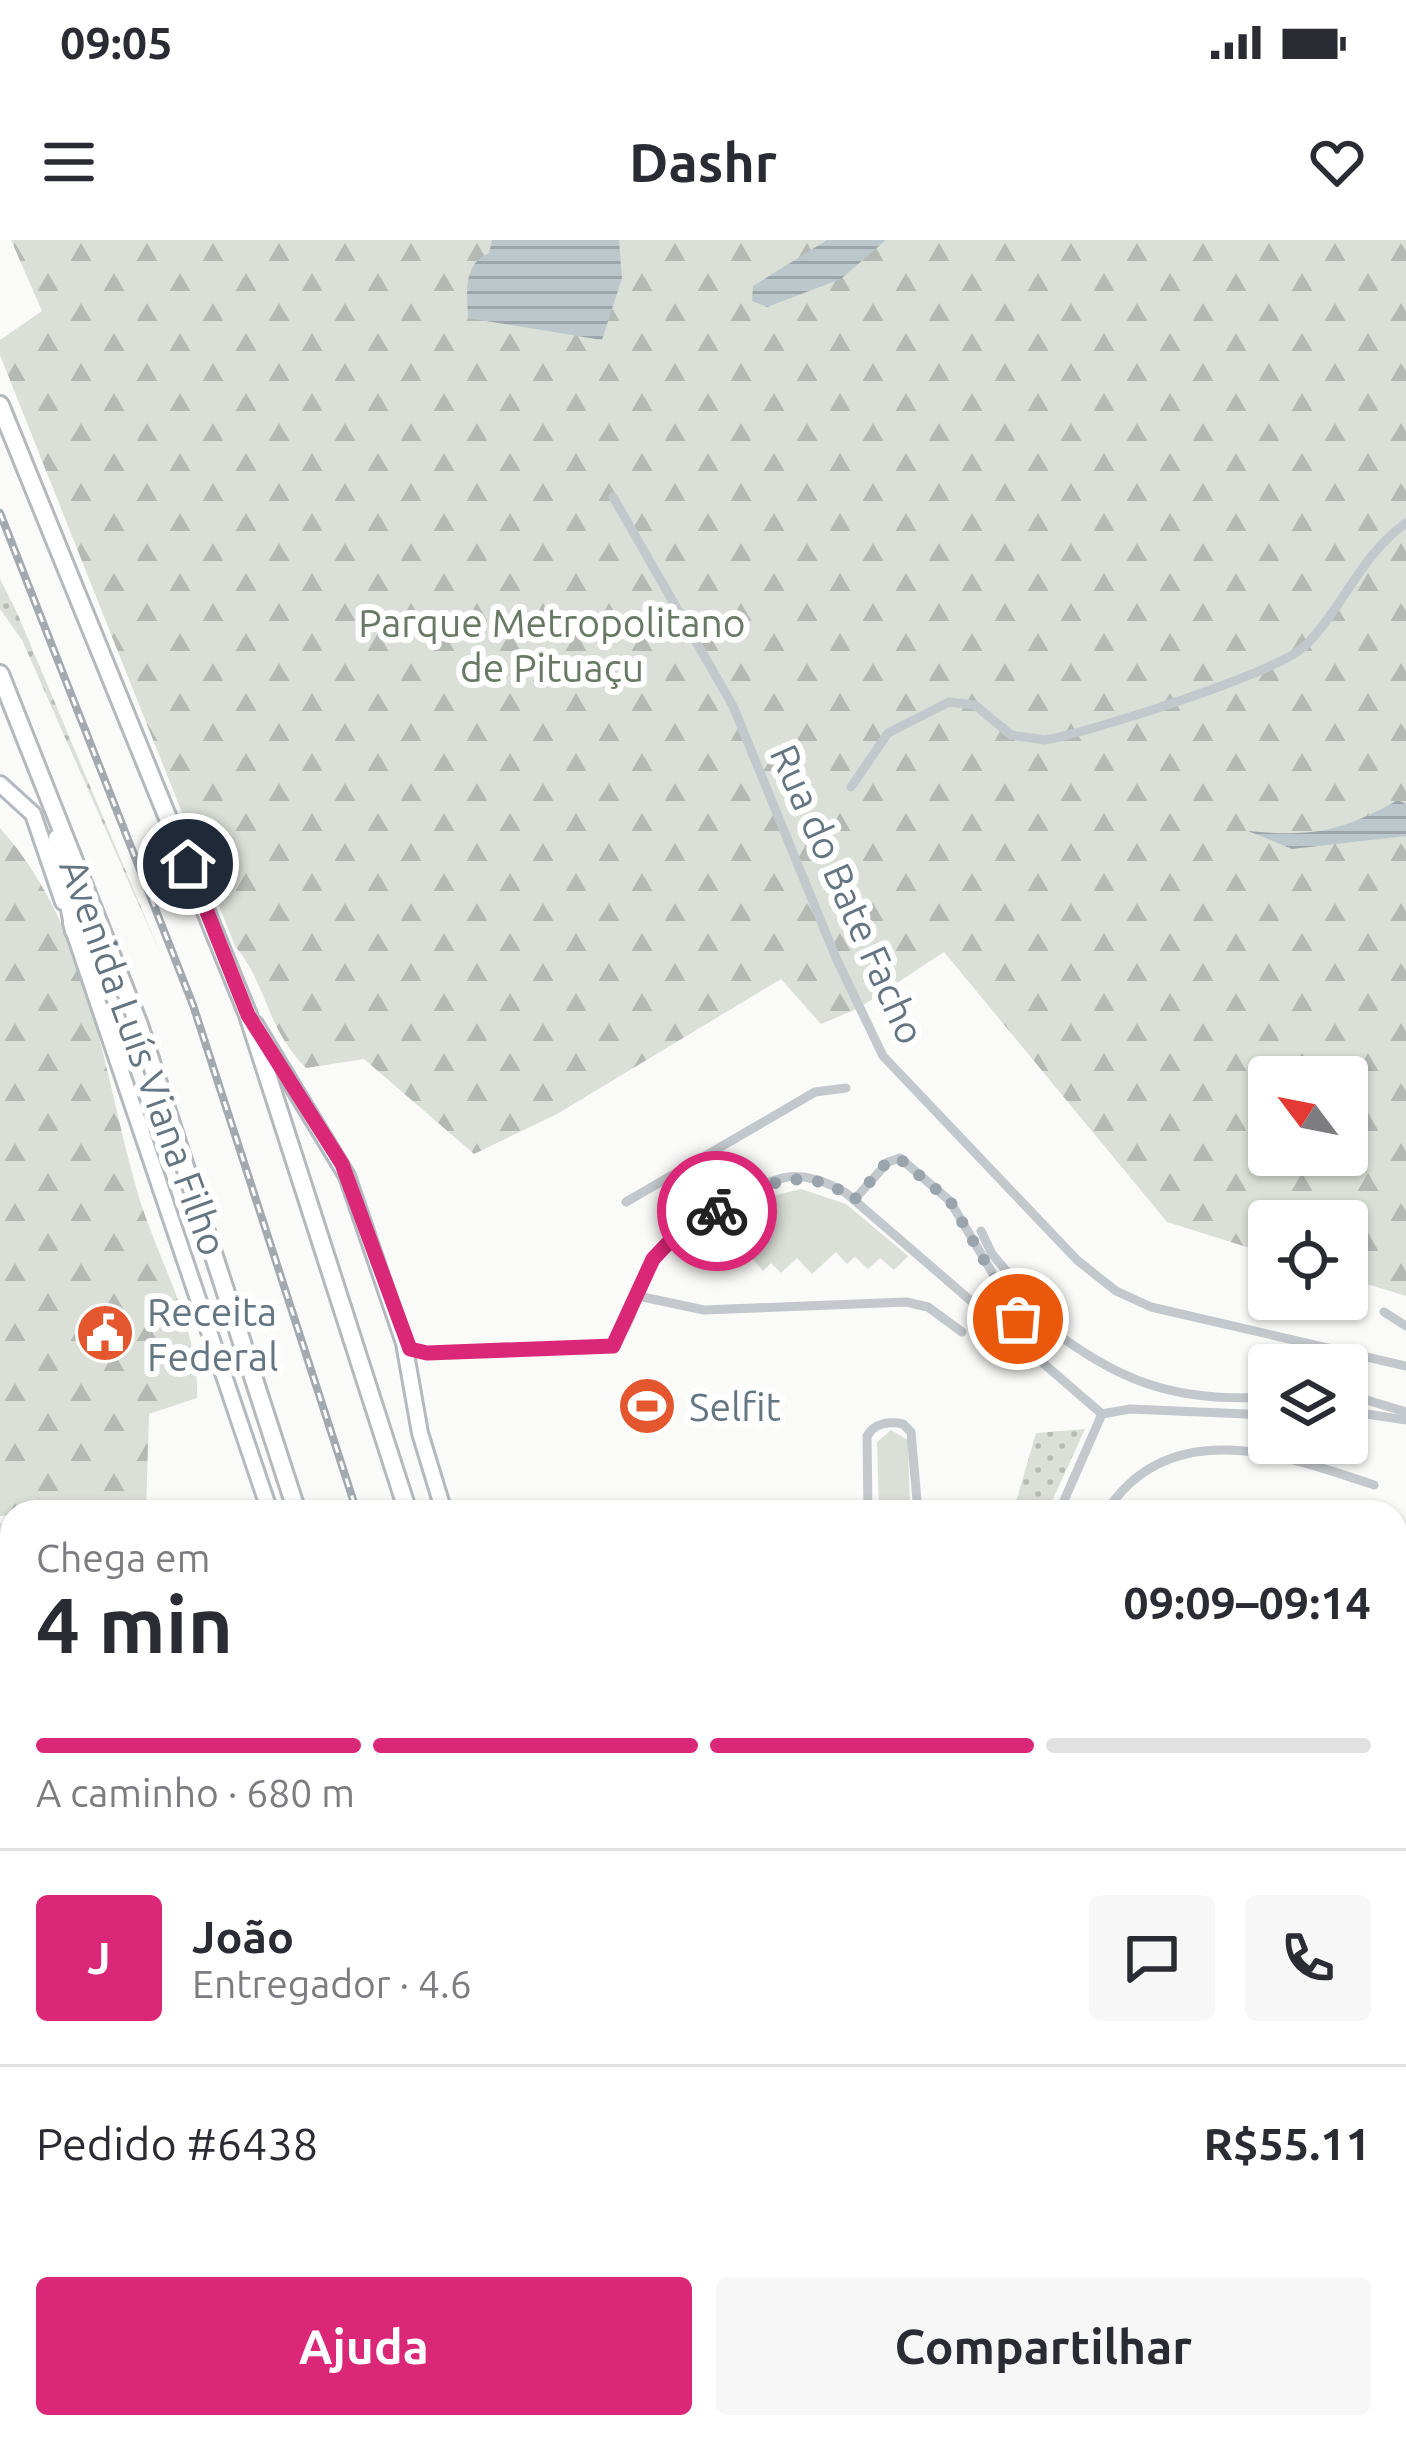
<!DOCTYPE html>
<html lang="pt">
<meta charset="utf-8">
<style>
body{margin:0;font-family:Ubuntu,sans-serif;background:#f7f7f7;color:#2b2b33;height:100vh;display:flex;flex-direction:column;font-size:45px;white-space:nowrap}
*{box-sizing:border-box;margin:0}
p{font-size:39px;color:#7c7c81}
.icon{flex:none;width:66px;height:66px;fill:none;stroke:currentColor;stroke-width:2;stroke-linecap:round;stroke-linejoin:round}
.map{position:relative;flex:1;overflow:hidden}
.drawer{position:absolute;left:0px;top:1260px;width:1407px;height:939px;display:flex;flex-direction:column;background:#fff;border-radius:36px 36px 0 0;box-shadow:0 3px 9px #0004}
.drawer>*{flex:none}
.needle{width:78px;rotate:302deg}
.fabs{position:absolute;left:1248px;top:816px;display:grid;gap:24px}
.fabs a{display:grid;place-items:center;width:120px;height:120px;border-radius:12px;background:#fff;box-shadow:0 3px 9px #0004;font-size:60px}
.pin{position:absolute;display:grid;place-items:center;width:102px;height:102px;color:#fff;margin:-51px;border:6px solid #fff;border-radius:50%;box-shadow:0 3px 12px #0007}
.courier{position:absolute;display:grid;place-items:center;width:120px;height:120px;margin:-60px;border:9px solid #db2777;border-radius:50%;background:#fff;color:#222;box-shadow:0 3px 15px #0007}
.head em{font-style:normal;font-weight:600}
.head div{display:flex;flex-direction:column-reverse}
.head{display:flex;align-items:center;justify-content:space-between;height:204px;padding:0 36px}
h1{font-size:78px;font-weight:600;line-height:90px}
.bar{display:grid;grid-template-columns:repeat(4,1fr);gap:18px 12px;align-content:center;height:144px;padding:0 36px}
.bar i{height:15px;border-radius:9px;background:#e1e1e2}
.bar .selected{background:#db2777}
.bar p{grid-column:span 4}
.line{display:flex;align-items:center;gap:30px;padding:0 36px;border-top:3px solid #e1e1e2}
.line div{flex:1}
.round{display:grid;place-items:center;flex:none;width:126px;height:126px;border-radius:12px;background:#f7f7f7}
.primary-button{display:flex;gap:24px;margin-top:auto;padding:24px 36px}
.primary-button a{flex:1;height:138px;border-radius:12px;background:#db2777;color:#fff;font-size:48px;font-weight:600;line-height:138px;text-align:center}
.primary-button a+a{background:#f7f7f7;color:#2b2b33}
.status{display:flex;justify-content:space-between;align-items:center;height:84px;padding:0 60px;background:#fff;direction:ltr}
.status svg{height:33px;fill:currentColor}
header{display:flex;justify-content:space-between;align-items:center;height:156px;padding:0 36px;background:#fff;font-size:54px;font-weight:600}
.map>svg:first-child{display:block}
.built{fill:#e8e9e9}
.grass{fill:url(#grass-dots)}
.forest{fill:url(#forest-firs);fill-rule:evenodd}
.green{fill:#dadfd7}
.water{fill:url(#water-rules)}
.lines{fill:none;stroke-linecap:round;stroke-linejoin:round}
.secondary-casing{stroke:#b3babf;stroke-width:20}
.highway-casing{stroke:#b4b9bd;stroke-width:22}
.street{stroke:#c3c8cc;stroke-width:9}
.secondary{stroke:#fff;stroke-width:14}
.highway{stroke:#fff;stroke-width:16}
.rail-casing{stroke:#a2aab0;stroke-width:8}
.rail{stroke:#fff;stroke-width:3;stroke-dasharray:9;stroke-linecap:butt}
.done{stroke:#99a4ac;stroke-width:12;stroke-dasharray:0 21.6}
.route{stroke:#db2777;stroke-width:15}
.labels{text-anchor:middle;dominant-baseline:central;stroke-width:12;stroke-linejoin:round;paint-order:stroke}
.park-label{font-size:39px;fill:#687a64;stroke:#fff}
.street-label{font-size:39px;fill:#657683;stroke:#fff}
.poi-label{font-size:39px;fill:#657683;stroke:#fff;text-anchor:start}
</style>
<div class="status"><b>09:05</b><svg viewBox="0 0 49 12"><path d="M0 12V9h3v3zM5 12V6h3v6zM10 12V3h3v9zM15 12V0h3v12zM26 1h20v11H26zM47 4h2v5h-2z"/></svg></div>
<header><svg class="icon" aria-label="menu" viewBox="0 0 24 24"><path d="M4 6h16M4 12h16M4 18h16"/></svg>Dashr<svg class="icon" aria-label="heart" viewBox="0 0 24 24"><path d="M12 20l-8-8c-3-5 5-10 8-4 3-6 11-1 8 4z"/></svg></header>
<div class="map">
<svg width="1406" height="2197" viewBox="0 0 1406 2197">
<defs>
<pattern id="grass-dots" width="8" height="8" patternUnits="userSpaceOnUse" patternTransform="scale(3)"><rect width="8" height="8" fill="#dadfd7"/><path d="M2 2h.1M6 6h.1" fill="none" stroke="#b4b9b4" stroke-width="1.8" stroke-linecap="round"/></pattern>
<pattern id="forest-firs" width="22" height="20" patternUnits="userSpaceOnUse" patternTransform="scale(3)"><rect width="22" height="20" fill="#dadfd7"/><path d="M5 1l3.5 6h-7zM16 11l3.5 6h-7z" fill="#b4b9b4"/></pattern>
<pattern id="water-rules" width="6" height="5" patternUnits="userSpaceOnUse" patternTransform="scale(3)"><rect width="6" height="5" fill="#bbc7cb"/><path d="M0 2.5h6" fill="none" stroke="#9ca6aa"/></pattern>
</defs>
<rect width="100%" height="100%" fill="#fafaf8"/>
<g class="built">
<path d="M0 1283 12 1285V1405L0 1442Z"/>
<path d="M0 1507 12 1514V1714L0 1706Z"/>
<path d="M1406 1921V2061L1395 2055V1939Z"/>
</g>
<g class="grass">
<path d="M0 339 18 375 161 715 22 400 0 369Z"/>
<path d="M1085 1189 1047 1272H1013L1036 1193Z"/>
</g>
<g class="forest">
<path d="M11 0H1406V1056L1347 1038V981H1269V1014L1167 982 944 712 859 768 821 784 781 739 557 874 474 914 364 819 306 828C264 785 269 747 235 706L0 115V100L42 71ZM1269 837H1347V915H1269Z"/>
<path d="M0 588C89 687 101 823 136 947 155 1016 200 1086 197 1158L149 1174 146 1272 0 1276Z"/>
</g>
<g class="green">
<path d="M801 949 846 964 908 1016 894 1030 880 1018 868 1029 855 1017 847 1024 836 1012 812 1034 797 1018 781 1033 771 1023 763 1031 724 986 772 956Z"/>
<path d="M891 1190 908 1200 910 1272H879L877 1202Z"/>
</g>
<g class="water">
<path d="M492 0H619L622 38 602 100 468 78C467 50 463 25 489 13Z"/>
<path d="M827 0H886L841 39 767 67 752 61 753 46Z"/>
<path d="M1398 560 1406 564V596L1292 609 1248 591C1314 597 1340 592 1398 560Z"/>
</g>
<g class="lines">
<defs>
<g id="secondary">
<path d="M0 544 33 574 63 662"/>
<path d="M71 683 270 1272"/>
<path d="M255 784 347 936 404 1103 420 1193 444 1272"/>
<path d="M1406 1751 1399 1767 1406 1783"/>
<path d="M1395 1800 1406 1803"/>
<path d="M0 1873 12 1868"/>
<path d="M1395 1892 1406 1874"/>
<path d="M0 1896 12 1892"/>
<path d="M1395 1923 1406 1905"/>
<path d="M1395 2169 1406 2175"/>
<path d="M737 2187 741 2197"/>
<path d="M751 2187 753 2197"/>
<path d="M778 2187 781 2197"/>
<path d="M884 2187 888 2197"/>
<path d="M1336 2187 1353 2197"/>
<path d="M1085 2197 1092 2187"/>
<path d="M1140 2197 1146 2187"/>
<path d="M1214 2197 1219 2187"/>
<path d="M1235 2197 1241 2187"/>
</g>
<g id="highway">
<path d="M0 165 248 775 408 1272"/>
<path d="M0 434 139 785 297 1272"/>
<path d="M57 598 74 691"/>
<path d="M586 2187 589 2197"/>
<path d="M705 2187 709 2197"/>
<path d="M555 2190 559 2197"/>
</g>
</defs>
<use href="#secondary" class="secondary-casing"/>
<use href="#highway" class="highway-casing"/>
<g class="street">
<path d="M613 257 733 466 836 718 883 816 1077 1020 1116 1051 1151 1067 1406 1126"/>
<path d="M851 547 888 493 949 462 975 465 1011 495 1045 500C1090 492 1278 433 1306 405 1344 366 1360 316 1406 283"/>
<path d="M714 912 740 958"/>
<path d="M854 960 888 922 900 918 950 961 1023 1085 1041 1082C1117 1140 1171 1163 1269 1157"/>
<path d="M626 962 815 852 846 848"/>
<path d="M981 991 992 1014 1043 1074 1044 1085"/>
<path d="M638 1056 704 1070 906 1062 928 1067 962 1092"/>
<path d="M1384 1072 1406 1086"/>
<path d="M406 1105 426 1113 609 1107C636 1088 637 1043 656 1016 673 991 752 945 783 938 804 933 828 942 846 953L1102 1174"/>
<path d="M1347 1154 1406 1172"/>
<path d="M1347 1171 1406 1180"/>
<path d="M1102 1174 1130 1169 1269 1175"/>
<path d="M868 1272 867 1196C874 1183 889 1181 903 1184L911 1192 918 1272"/>
<path d="M1059 1272 1102 1174"/>
<path d="M1106 1272C1169 1174 1283 1214 1374 1245"/>
<path d="M1395 1659 1406 1639"/>
<path d="M1395 2112 1406 2094"/>
<path d="M0 2117V2128"/>
<path d="M0 2194 12 2185"/>
<path d="M245 2194 264 2187"/>
<path d="M346 2197 349 2187"/>
</g>
<use href="#secondary" class="secondary"/>
<use href="#highway" class="highway"/>
<defs>
<g id="rail">
<path d="M0 273 193 765 357 1272"/>
<path d="M649 2187 653 2197"/>
</g>
</defs>
<use href="#rail" class="rail-casing"/>
<use href="#rail" class="rail"/>
</g>
<g class="lines">
<path class="done" d="M717 971C763 943 806 922 854 960L887 922 900 919 950 961 1018 1079"/>
<path class="route" d="M188 624 248 775 342 924 410 1109 427 1113 613 1106 653 1019 673 998 717 971"/>
</g>
<defs>
<symbol id="civic-disc" viewBox="-11 -11 22 22"><circle r="9.5" fill="#e4572e" stroke="#fff"/><path d="M-.6-6.5H3V-4.5H.6V-3L4-1V1h2V6H-6V1h2V-1L-.6-3ZM-1.2 2.5V6h2.4V2.5Z" fill="#fff"/></symbol>
<symbol id="stadium-disc" viewBox="-11 -11 22 22"><circle r="9.5" fill="#e4572e" stroke="#fff"/><path d="M0-5a6.5 5 0 1 0 0 10a6.5 5 0 1 0 0-10ZM-3.5-1.8h7v3.6h-7Z" fill="#fff"/></symbol>
</defs>
<g fill-rule="evenodd">
<use href="#civic-disc" x="72" y="1060" width="66" height="66"/>
<use href="#stadium-disc" x="614" y="1133" width="66" height="66"/>
</g>
<g class="labels">
<g class="park-label">
<text x="552" y="382">Parque Metropolitano<tspan x="552" dy="45">de Pituaçu</tspan></text>
</g>
<g class="street-label">
<text transform="translate(848 654) rotate(66)">Rua do Bate Facho</text>
<text transform="translate(144 817) rotate(70)">Avenida Luís Viana Filho</text>
</g>
<g class="poi-label">
<text x="147" y="1071">Receita<tspan x="147" dy="45">Federal</tspan></text>
<text x="689" y="1166">Selfit</text>
</g>
</g>
</svg>
<div class="fabs">
<a><svg class="needle" viewBox="-14 -14 28 28"><path d="M0-13l5 13h-10z" fill="#e53935"/><path d="M0 13l5-13h-10z" fill="#7c7c81"/></svg></a>
<a><svg class="icon" aria-label="locate" viewBox="0 0 24 24"><circle cx="12" cy="12" r="6"/><path d="M12 2v4M12 18v4M2 12h4M18 12h4"/></svg></a>
<a><svg class="icon" aria-label="layers" viewBox="0 0 24 24"><path d="M12 4l9 5-9 5-9-5zM3 14l9 5 9-5"/></svg></a>
</div>
<div class="pin" style="left:1018px;top:1079px;background:#ea580c"><svg class="icon" aria-label="bag" viewBox="0 0 24 24"><path d="M5 8h14l-1 12H6zM9 8a3 3 0 0 1 6 0"/></svg></div>
<div class="pin" style="left:188px;top:624px;background:#1f2937"><svg class="icon" aria-label="home" viewBox="0 0 24 24"><path d="M3 11l9-7 9 7M6 9v11h12V9"/></svg></div>
<div class="courier" style="left:717px;top:971px"><svg class="icon" aria-label="bike" viewBox="0 0 24 24"><circle cx="6" cy="16" r="4"/><circle cx="18" cy="16" r="4"/><path d="M6 16l4-8h5l3 8M10 8l3 8H6M13 5h3"/></svg></div>
<section class="drawer">
<div class="head"><div><h1>4 min</h1><p>Chega em</p></div><em>09:09–09:14</em></div>
<div class="bar"><i class="selected"></i><i class="selected"></i><i class="selected"></i><i></i><p>A caminho · 680 m</p></div>
<div class="line" style="height:216px"><b class="round" style="background:#db2777;color:#fff">J</b><div><b>João</b><p>Entregador · 4.6</p></div><a class="round"><svg class="icon" aria-label="chat" viewBox="0 0 24 24"><path d="M4 5h16v11H9l-5 4z"/></svg></a><a class="round"><svg class="icon" aria-label="phone" viewBox="0 0 24 24"><path d="M5 4h4l2 5-3 2q2 4 5 5l2-3 5 2v4C11 20 4 13 5 4z"/></svg></a></div>
<div class="line" style="height:156px"><div>Pedido #6438</div><b>R$55.11</b></div>
<div class="primary-button"><a>Ajuda</a><a>Compartilhar</a></div>
</section>
</div>
